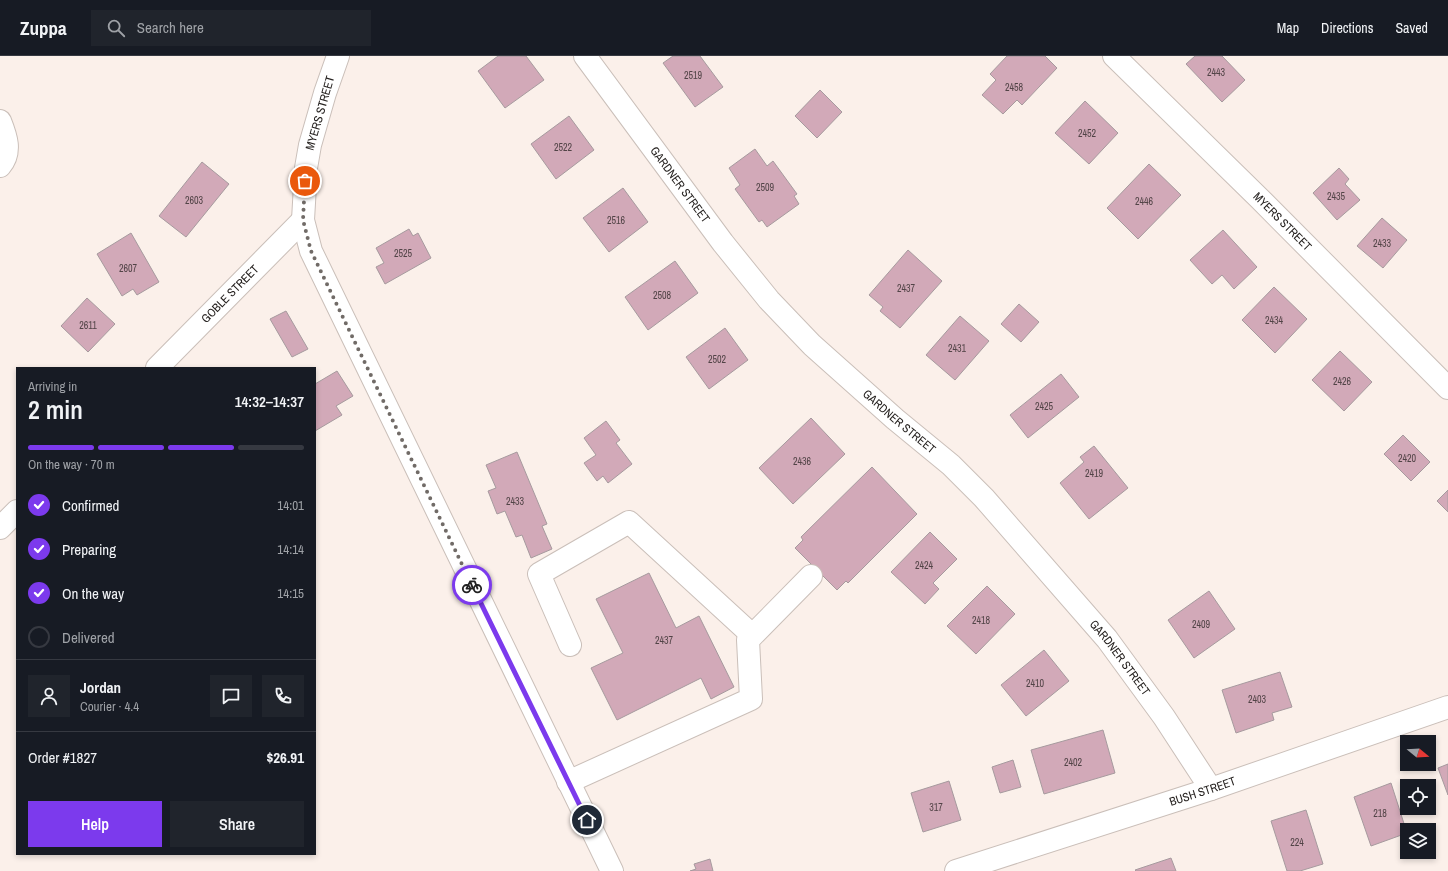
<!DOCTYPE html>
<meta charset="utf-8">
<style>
body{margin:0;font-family:"Archivo Narrow",sans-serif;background:#20242c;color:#f1f3f6;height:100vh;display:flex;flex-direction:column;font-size:15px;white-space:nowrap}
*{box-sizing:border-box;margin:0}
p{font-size:13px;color:#9ea1a6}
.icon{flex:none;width:22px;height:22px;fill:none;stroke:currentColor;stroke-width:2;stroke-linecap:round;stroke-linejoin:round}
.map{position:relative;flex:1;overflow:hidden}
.details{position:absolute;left:16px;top:311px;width:300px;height:488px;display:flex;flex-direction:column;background:#171b24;border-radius:0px;box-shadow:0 2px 6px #0003}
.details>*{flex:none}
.needle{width:26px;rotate:108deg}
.tools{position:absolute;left:1400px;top:679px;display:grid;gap:8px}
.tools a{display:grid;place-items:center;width:36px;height:36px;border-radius:0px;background:#171b24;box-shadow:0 2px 6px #0003;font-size:20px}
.pin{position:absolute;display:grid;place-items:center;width:34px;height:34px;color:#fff;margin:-17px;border:2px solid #fff;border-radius:50%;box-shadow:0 1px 4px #0007}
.courier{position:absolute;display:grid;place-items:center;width:40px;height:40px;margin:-20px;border:3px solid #7c3aed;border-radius:50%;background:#fff;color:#222;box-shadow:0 1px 5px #0007}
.summary em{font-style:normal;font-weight:600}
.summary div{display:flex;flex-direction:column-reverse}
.summary{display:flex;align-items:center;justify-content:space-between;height:68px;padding:0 12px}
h1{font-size:26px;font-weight:600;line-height:30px}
.bar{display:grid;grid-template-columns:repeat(4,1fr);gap:6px 4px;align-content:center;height:48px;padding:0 12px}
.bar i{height:5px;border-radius:3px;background:#363941}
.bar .active{background:#7c3aed}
.bar p{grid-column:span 4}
.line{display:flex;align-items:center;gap:10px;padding:0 12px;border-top:1px solid #363941}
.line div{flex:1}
.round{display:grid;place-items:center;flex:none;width:42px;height:42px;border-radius:0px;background:#20242c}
ol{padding:0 12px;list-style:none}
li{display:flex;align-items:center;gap:12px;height:44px}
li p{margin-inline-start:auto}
li .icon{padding:4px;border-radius:50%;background:#7c3aed;color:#fff;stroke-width:4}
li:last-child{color:#9ea1a6}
li i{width:22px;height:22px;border:2px solid #363941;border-radius:50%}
.primary-button{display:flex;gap:8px;margin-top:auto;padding:8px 12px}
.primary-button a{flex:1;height:46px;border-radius:0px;background:#7c3aed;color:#fff;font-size:16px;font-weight:600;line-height:46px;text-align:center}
.primary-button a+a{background:#20242c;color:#f1f3f6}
header{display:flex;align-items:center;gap:24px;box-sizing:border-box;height:56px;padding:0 20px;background:#171b24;border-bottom:1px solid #363941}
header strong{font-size:19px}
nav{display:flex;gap:22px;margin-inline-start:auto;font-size:14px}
.search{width:280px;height:36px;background:#20242c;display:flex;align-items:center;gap:10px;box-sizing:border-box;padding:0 14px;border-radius:0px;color:#9ea1a6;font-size:15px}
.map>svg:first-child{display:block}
.building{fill:#d2a9b8;stroke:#a69a9e}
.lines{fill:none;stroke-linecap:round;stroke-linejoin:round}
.minor-casing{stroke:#cabfb9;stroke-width:24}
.minor{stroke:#fff;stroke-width:22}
.done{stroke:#716b67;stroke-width:4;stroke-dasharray:0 7.2}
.route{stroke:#7c3aed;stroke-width:5}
.labels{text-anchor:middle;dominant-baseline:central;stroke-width:3.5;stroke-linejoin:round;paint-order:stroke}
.number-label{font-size:10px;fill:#524447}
.street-label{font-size:12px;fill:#272321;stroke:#fff}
</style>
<header>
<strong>Zuppa</strong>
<div class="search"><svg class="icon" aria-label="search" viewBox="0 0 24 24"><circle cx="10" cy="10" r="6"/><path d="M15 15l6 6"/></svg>Search here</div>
<nav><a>Map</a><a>Directions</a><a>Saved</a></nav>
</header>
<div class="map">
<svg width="1448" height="815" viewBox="0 0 1448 815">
<rect width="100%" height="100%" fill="#fbf0ea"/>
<g class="building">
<path d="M498 0H526L544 24 505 52 478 15Z"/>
<path d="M673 0H700L723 31 695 51 663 7Z"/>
<path d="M1007 0H1045L1057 12 1022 49 1017 44 1003 58 982 39 996 24 990 18Z"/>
<path d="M1195 0H1222L1245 24 1222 46 1186 8Z"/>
<path d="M820 34 842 56 817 82 795 60Z"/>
<path d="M1085 45 1118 77 1089 108 1055 77Z"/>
<path d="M569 60 594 94 556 123 531 88Z"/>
<path d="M755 93 767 110 773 105 797 138 794 140 799 148 767 171 762 164 759 166 735 133 740 129 729 112Z"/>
<path d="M202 106 229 128 186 181 159 160Z"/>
<path d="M1149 108 1181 139 1138 183 1107 152Z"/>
<path d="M1339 112 1349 123 1345 128 1360 144 1337 164 1313 137Z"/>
<path d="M623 132 648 166 609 196 583 162Z"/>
<path d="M1382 162 1407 184 1383 212 1357 190Z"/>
<path d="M409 173 413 180 418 177 431 202 385 228 376 211 384 207 376 192Z"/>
<path d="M1223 174 1257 211 1234 233 1222 219 1212 228 1190 204Z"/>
<path d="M131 177 159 226 137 239 133 233 122 240 97 198Z"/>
<path d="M908 194 942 225 900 272 880 255 883 251 869 239Z"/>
<path d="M675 205 698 237 648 274 625 241Z"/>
<path d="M1274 231 1307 263 1275 297 1242 264Z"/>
<path d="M87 242 115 268 88 296 61 270Z"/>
<path d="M1019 248 1039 266 1021 286 1001 268Z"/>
<path d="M286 255 308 293 292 301 270 263Z"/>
<path d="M960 260 989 285 955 324 926 299Z"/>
<path d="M725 272 748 304 709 333 686 301Z"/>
<path d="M1340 295 1372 326 1344 355 1312 324Z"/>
<path d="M337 315 353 340 336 350 342 359 315 375V328Z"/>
<path d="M1061 318 1079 341 1028 382 1010 359Z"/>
<path d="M811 362 845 398 793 448 759 412Z"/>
<path d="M606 365 620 384 616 387 632 408 608 427 603 420 597 425 584 407 596 399 584 382Z"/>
<path d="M1403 379 1430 406 1411 425 1384 398Z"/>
<path d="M1094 390 1128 432 1089 463 1060 427 1084 406 1080 401Z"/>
<path d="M517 396 547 468 542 470 552 493 531 502 522 479 516 481 505 455 497 458 488 435 496 432 486 409Z"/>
<path d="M872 411 917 458 848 527 846 525 837 534 795 492 803 484 801 481Z"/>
<path d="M1448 434V456L1437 445Z"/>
<path d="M930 476 957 503 933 527 939 533 925 548 891 516Z"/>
<path d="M649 517 676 572 699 560 734 631 711 643 701 622 617 664 591 612 623 597 596 543Z"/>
<path d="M987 530 1015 558 976 598 947 570Z"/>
<path d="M1209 535 1235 573 1194 602 1168 564Z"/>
<path d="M1044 594 1069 625 1026 660 1001 629Z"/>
<path d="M1280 616 1292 651 1272 657 1274 664 1236 677 1222 634Z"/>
<path d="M1103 674 1115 717 1044 738 1031 694Z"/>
<path d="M1013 704 1021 731 1000 737 992 711Z"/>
<path d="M1448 708V739L1438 712Z"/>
<path d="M949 725 961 764 923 776 911 737Z"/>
<path d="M1391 727 1407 777 1371 790 1354 741Z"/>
<path d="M1306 754 1323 808 1300 815H1287L1271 765Z"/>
<path d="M1171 802 1176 815H1136L1135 814Z"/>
<path d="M710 803 713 815H690L696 813 694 808Z"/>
</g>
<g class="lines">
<defs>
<g id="minor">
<path d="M338 0 325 37 310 89 306 112 303 164 311 195 612 815"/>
<path id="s1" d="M585 0 723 187 769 244 812 289 895 363 951 409 984 442 1107 583 1164 661 1211 733"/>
<path id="s2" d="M1114 0 1260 143 1448 332"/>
<path d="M0 65C6 80 12 96 0 110"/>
<path id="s3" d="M157 312 303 164"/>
<path d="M0 472 17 455"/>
<path d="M570 589 539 518 629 466 752 579"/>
<path d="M568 726 751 643 748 584 811 520"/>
<path id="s4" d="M956 815 1211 733 1448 651"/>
</g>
</defs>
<use href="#minor" class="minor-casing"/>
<use href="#minor" class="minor"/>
</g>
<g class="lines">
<path class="done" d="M305 125 303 164 311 195 472 529"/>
<path class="route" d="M472 529 587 764"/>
</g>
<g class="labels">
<g class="number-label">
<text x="1216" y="16">2443</text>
<text x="693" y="19">2519</text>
<text x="1014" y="31">2458</text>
<text x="1087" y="77">2452</text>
<text x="563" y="91">2522</text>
<text x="765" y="131">2509</text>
<text x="1336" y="140">2435</text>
<text x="194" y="144">2603</text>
<text x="1144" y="145">2446</text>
<text x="616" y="164">2516</text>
<text x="1382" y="187">2433</text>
<text x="403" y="197">2525</text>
<text x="128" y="212">2607</text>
<text x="906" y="232">2437</text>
<text x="662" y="239">2508</text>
<text x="1274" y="264">2434</text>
<text x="88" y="269">2611</text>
<text x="957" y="292">2431</text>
<text x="717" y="303">2502</text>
<text x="1342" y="325">2426</text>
<text x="1044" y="350">2425</text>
<text x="1407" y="402">2420</text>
<text x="802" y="405">2436</text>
<text x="1094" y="417">2419</text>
<text x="515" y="445">2433</text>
<text x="924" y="509">2424</text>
<text x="981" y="564">2418</text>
<text x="1201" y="568">2409</text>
<text x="664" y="584">2437</text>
<text x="1035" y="627">2410</text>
<text x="1257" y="643">2403</text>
<text x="1073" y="706">2402</text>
<text x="936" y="751">317</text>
<text x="1380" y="757">218</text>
<text x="1297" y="786">224</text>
</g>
<g class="street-label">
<text transform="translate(320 57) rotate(-74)">MYERS STREET</text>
<text stroke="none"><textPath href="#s1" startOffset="160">GARDNER STREET</textPath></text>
<text stroke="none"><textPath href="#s2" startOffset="236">MYERS STREET</textPath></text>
<text stroke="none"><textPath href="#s3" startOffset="104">GOBLE STREET</textPath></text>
<text stroke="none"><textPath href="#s1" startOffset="484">GARDNER STREET</textPath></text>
<text stroke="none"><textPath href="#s1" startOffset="808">GARDNER STREET</textPath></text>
<text stroke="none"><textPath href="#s4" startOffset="259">BUSH STREET</textPath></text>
</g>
</g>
</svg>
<div class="tools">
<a><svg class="needle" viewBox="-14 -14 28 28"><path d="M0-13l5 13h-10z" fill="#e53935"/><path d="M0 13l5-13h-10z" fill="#9ea1a6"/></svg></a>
<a><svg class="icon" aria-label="locate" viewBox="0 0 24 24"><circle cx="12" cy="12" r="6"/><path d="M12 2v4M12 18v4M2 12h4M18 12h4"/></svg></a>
<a><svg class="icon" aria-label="layers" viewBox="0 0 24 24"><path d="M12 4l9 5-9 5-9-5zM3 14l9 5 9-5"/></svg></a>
</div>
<div class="pin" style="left:305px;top:125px;background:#ea580c"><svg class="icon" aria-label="bag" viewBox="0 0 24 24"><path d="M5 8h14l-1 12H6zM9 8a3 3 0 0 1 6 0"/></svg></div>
<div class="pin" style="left:587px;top:764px;background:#1f2937"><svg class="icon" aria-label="home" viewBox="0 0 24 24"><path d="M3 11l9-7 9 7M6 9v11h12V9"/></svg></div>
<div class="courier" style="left:472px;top:529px"><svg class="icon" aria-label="bike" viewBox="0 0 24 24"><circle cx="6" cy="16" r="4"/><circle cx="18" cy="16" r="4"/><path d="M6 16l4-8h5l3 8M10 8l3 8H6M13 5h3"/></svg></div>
<section class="details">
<div class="summary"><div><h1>2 min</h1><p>Arriving in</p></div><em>14:32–14:37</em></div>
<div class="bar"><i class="active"></i><i class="active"></i><i class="active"></i><i></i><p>On the way · 70 m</p></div>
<ol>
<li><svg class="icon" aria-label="check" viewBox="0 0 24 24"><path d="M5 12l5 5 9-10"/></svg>Confirmed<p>14:01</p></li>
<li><svg class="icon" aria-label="check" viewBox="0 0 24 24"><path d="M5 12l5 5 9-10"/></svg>Preparing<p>14:14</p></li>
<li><svg class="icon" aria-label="check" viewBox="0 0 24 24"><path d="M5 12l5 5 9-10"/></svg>On the way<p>14:15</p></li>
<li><i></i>Delivered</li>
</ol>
<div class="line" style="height:72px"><a class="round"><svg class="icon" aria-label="person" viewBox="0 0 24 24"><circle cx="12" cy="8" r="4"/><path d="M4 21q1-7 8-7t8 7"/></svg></a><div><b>Jordan</b><p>Courier · 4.4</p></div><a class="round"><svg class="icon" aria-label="chat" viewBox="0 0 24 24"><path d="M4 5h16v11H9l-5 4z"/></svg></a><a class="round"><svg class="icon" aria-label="phone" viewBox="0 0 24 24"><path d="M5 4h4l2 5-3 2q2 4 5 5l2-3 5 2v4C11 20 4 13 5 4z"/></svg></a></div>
<div class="line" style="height:52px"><div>Order #1827</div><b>$26.91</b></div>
<div class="primary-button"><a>Help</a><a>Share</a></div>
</section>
</div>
